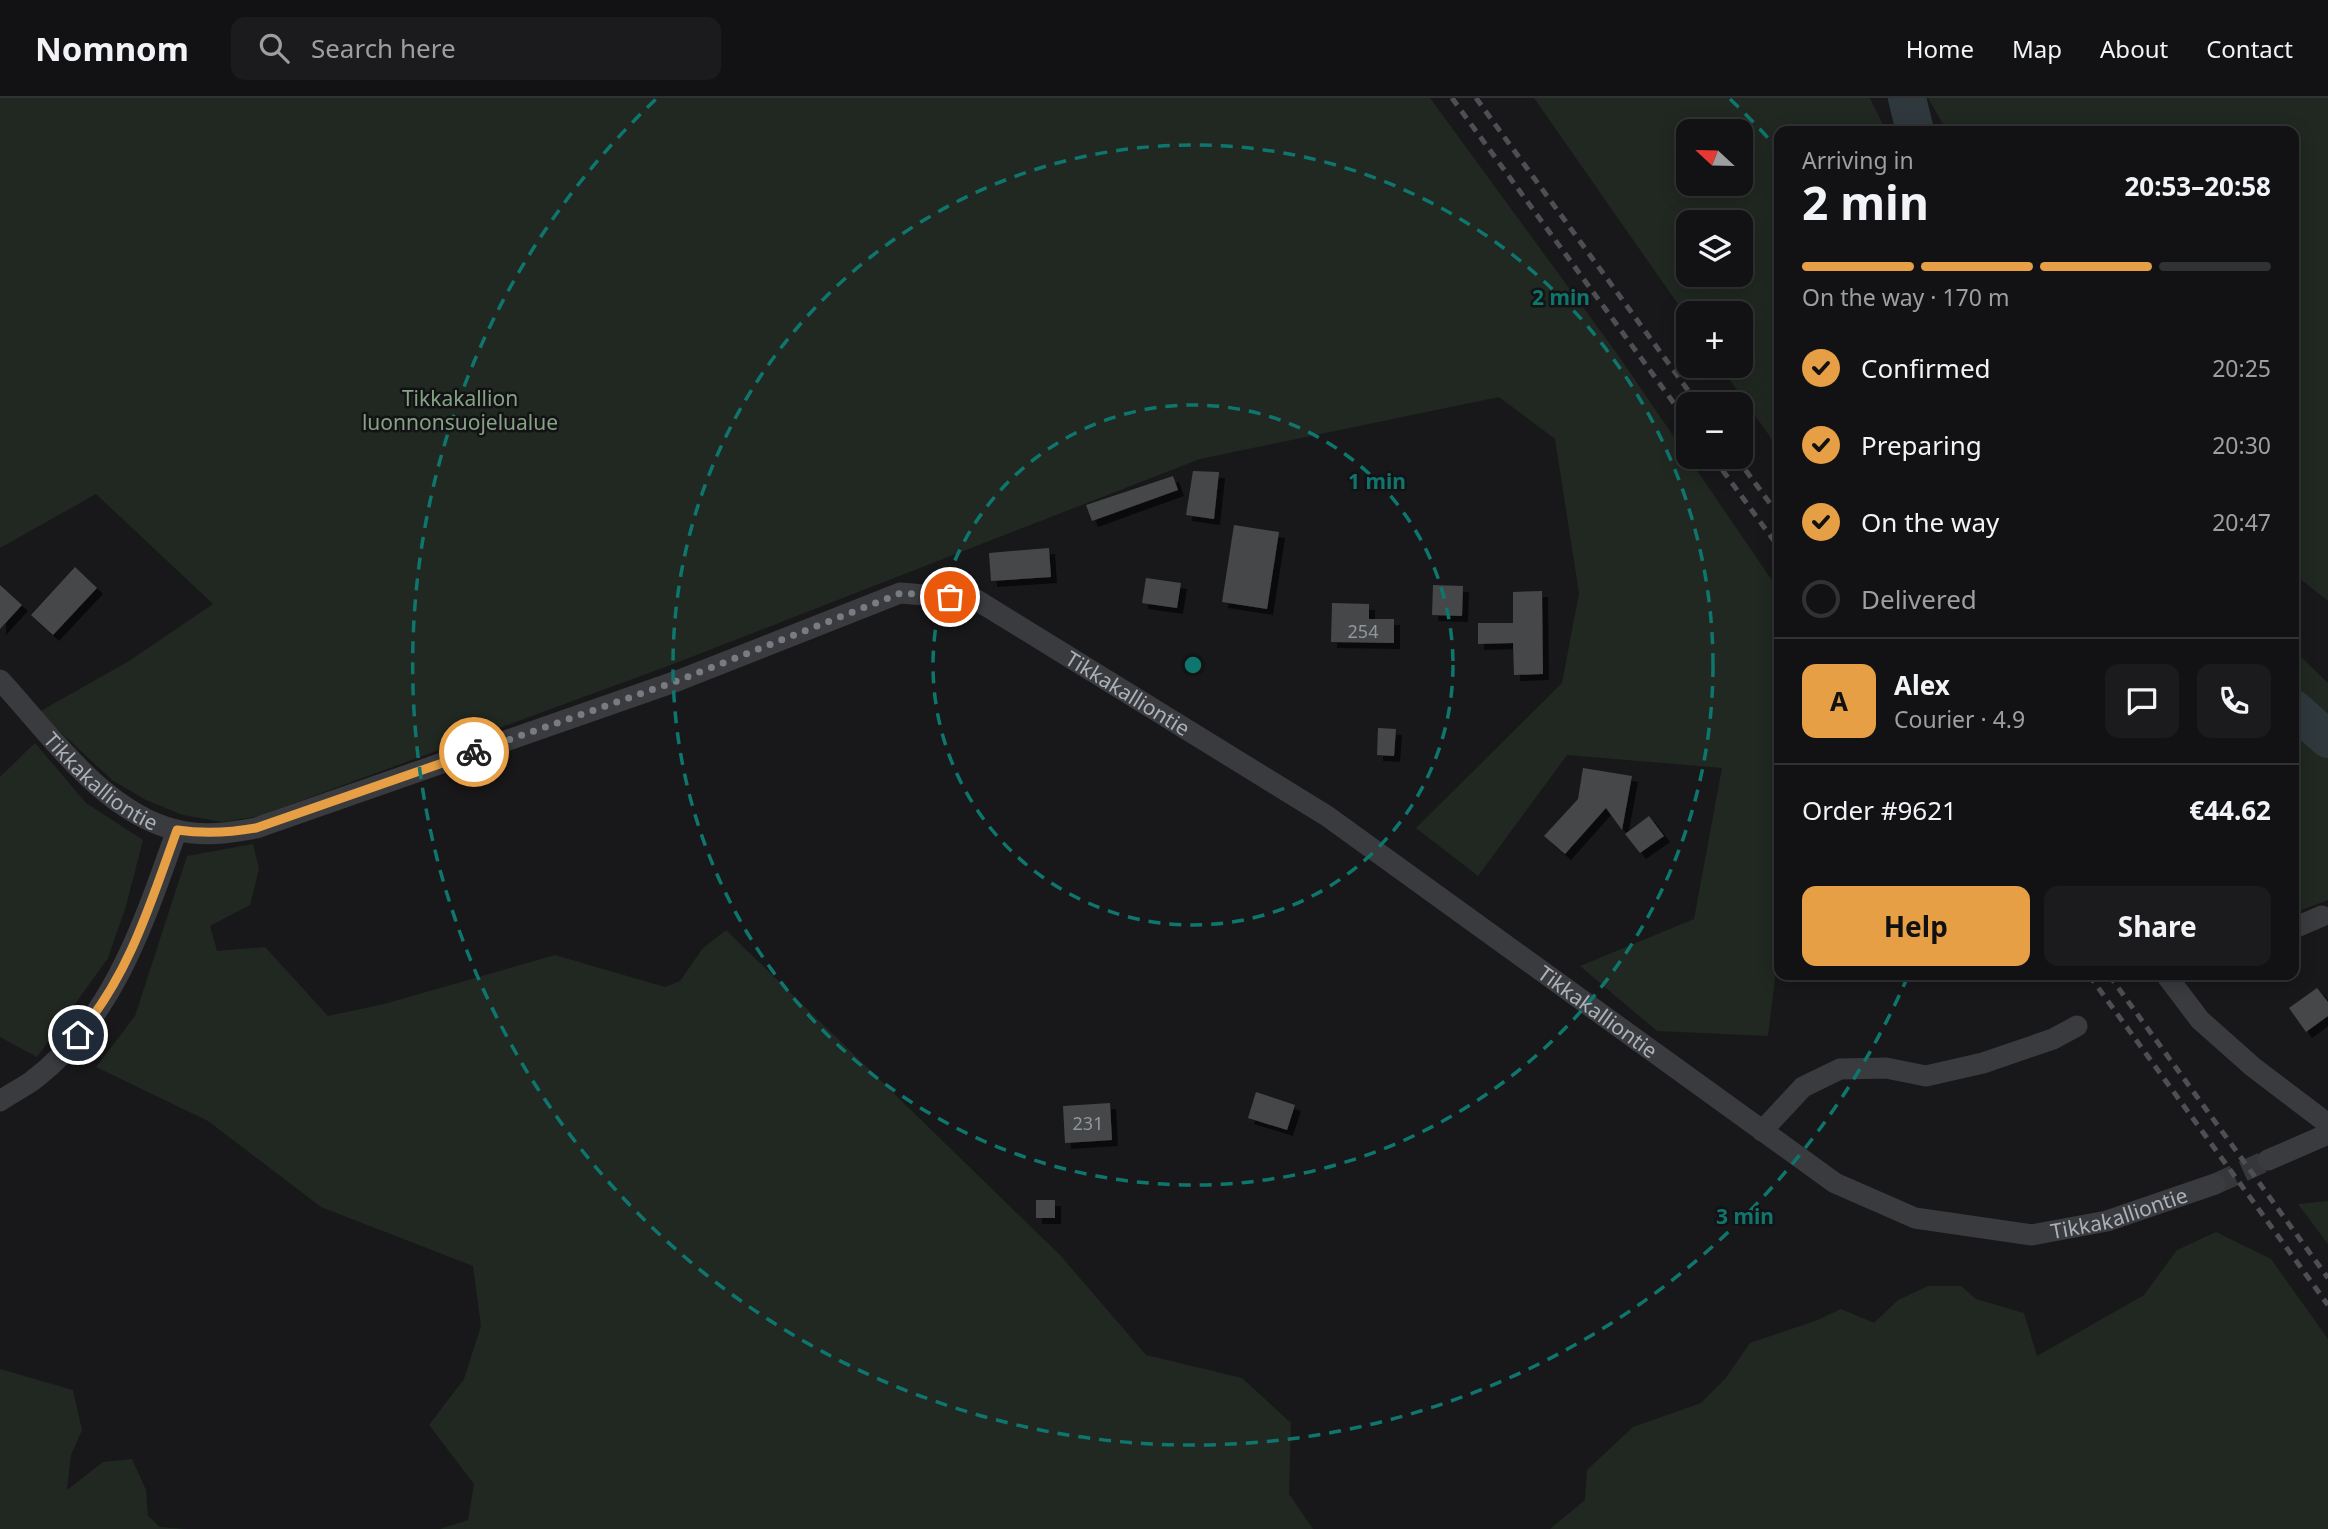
<!DOCTYPE html>
<meta charset="utf-8">
<style>
body{margin:0;font-family:"Noto Sans",sans-serif;background:#1b1b1d;color:#f1f3f6;height:100vh;display:flex;flex-direction:column;font-size:26px;white-space:nowrap}
*{box-sizing:border-box;margin:0}
p{font-size:23px;color:#9c9ea0}
.icon{flex:none;width:38px;height:38px;fill:none;stroke:currentColor;stroke-width:2;stroke-linecap:round;stroke-linejoin:round}
.map{position:relative;flex:1;overflow:hidden}
.panel{position:absolute;left:1774px;top:28px;width:525px;height:854px;display:flex;flex-direction:column;background:#121214;border-radius:14px;box-shadow:0 4px 18px #0003,0 0 0 2px #313234}
.panel>*{flex:none}
.needle{width:46px;rotate:292deg}
.buttons{position:absolute;left:1676px;top:21px;display:grid;gap:14px}
.buttons a{display:grid;place-items:center;width:77px;height:77px;border-radius:14px;background:#121214;box-shadow:0 4px 18px #0003,0 0 0 2px #313234;font-size:35px}
.pin{position:absolute;display:grid;place-items:center;width:60px;height:60px;color:#fff;margin:-30px;border:4px solid #fff;border-radius:50%;box-shadow:0 2px 7px #0007}
.courier{position:absolute;display:grid;place-items:center;width:70px;height:70px;margin:-35px;border:5px solid #e69f45;border-radius:50%;background:#fff;color:#222;box-shadow:0 2px 9px #0007}
.summary em{font-style:normal;font-weight:700}
.summary div{display:flex;flex-direction:column-reverse}
.summary{display:flex;align-items:center;justify-content:space-between;height:119px;padding:0 28px}
h1{font-size:46px;font-weight:700;line-height:52px}
.bar{display:grid;grid-template-columns:repeat(4,1fr);gap:10px 7px;align-content:center;height:84px;padding:0 28px}
.bar i{height:9px;border-radius:5px;background:#313234}
.bar .selected{background:#e69f45}
.bar p{grid-column:span 4}
.line{display:flex;align-items:center;gap:18px;padding:0 28px;border-top:2px solid #313234}
.line div{flex:1}
.round{display:grid;place-items:center;flex:none;width:74px;height:74px;border-radius:14px;background:#1b1b1d}
ol{padding:0 28px;list-style:none}
li{display:flex;align-items:center;gap:21px;height:77px}
li p{margin-inline-start:auto}
li .icon{padding:7px;border-radius:50%;background:#e69f45;color:#111;stroke-width:4}
li:last-child{color:#9c9ea0}
li i{width:38px;height:38px;border:4px solid #313234;border-radius:50%}
.action{display:flex;gap:14px;margin-top:auto;padding:14px 28px}
.action a{flex:1;height:80px;border-radius:14px;background:#e69f45;color:#111;font-size:28px;font-weight:700;line-height:80px;text-align:center}
.action a+a{background:#1b1b1d;color:#f1f3f6}
header{display:flex;align-items:center;gap:42px;box-sizing:border-box;height:98px;padding:0 35px;background:#121214;border-bottom:2px solid #313234}
header strong{font-size:33px}
nav{display:flex;gap:38px;margin-inline-start:auto;font-size:24px}
.search{width:490px;height:63px;background:#1b1b1d;display:flex;align-items:center;gap:18px;box-sizing:border-box;padding:0 24px;border-radius:14px;color:#9c9ea0;font-size:26px}
.map>svg:first-child{display:block}
.green{fill:#202821;fill-rule:evenodd}
.lines{fill:none;stroke-linecap:round;stroke-linejoin:round}
.river{stroke:#2f393d;stroke-width:38}
.building{fill:#45474a;filter:url(#shadow)}
.street-tunnel{stroke:#35373a;stroke-width:21;stroke-dasharray:21 10;stroke-linecap:butt}
.street{stroke:#3a3b3f;stroke-width:21}
.rail{stroke:#4d4f54;stroke-width:5;stroke-dasharray:9 7;stroke-linecap:butt}
.done{stroke:#787b81;stroke-width:7;stroke-dasharray:0 12.6}
.route{stroke:#e69f45;stroke-width:9}
.ring{fill:none;stroke:#0f766e;stroke-width:3.5;stroke-dasharray:12 9}
.labels{text-anchor:middle;dominant-baseline:central;stroke-width:5;stroke-linejoin:round;paint-order:stroke}
.number-label{font-size:18px;fill:#92969d}
.park-label{font-size:21px;fill:#85a384;stroke:#131315}
.street-label{font-size:21px;fill:#abb1b9;stroke:#131315}
.centre{fill:#0f766e;stroke:#131315;stroke-width:3.5}
.ring-label{font-size:21px;text-anchor:middle;font-weight:bold;fill:#0f766e;stroke:#131315;stroke-width:5;stroke-linejoin:round;paint-order:stroke}
</style>
<header>
<strong>Nomnom</strong>
<div class="search"><svg class="icon" aria-label="search" viewBox="0 0 24 24"><circle cx="10" cy="10" r="6"/><path d="M15 15l6 6"/></svg>Search here</div>
<nav><a>Home</a><a>Map</a><a>About</a><a>Contact</a></nav>
</header>
<div class="map">
<svg width="2328" height="1431" viewBox="0 0 2328 1431">
<defs>
<filter id="shadow"><feDropShadow dx="6" dy="6" stdDeviation="0" flood-color="#0009"/></filter>
</defs>
<rect width="100%" height="100%" fill="#18181a"/>
<g class="green">
<path d="M0 0H1430L1618 257 1780 494V838L1768 938 1657 933 1580 868 1694 821 1722 670 1567 657 1478 778 1416 730 1562 585 1579 495 1555 341 1499 299 1200 361 668 568 259 718 222 724 183 717 146 702 112 682 39 614 129 563 213 506 96 396 0 450Z"/>
<path d="M1534 0H1870L1886 33H1780V353L1720 268H1741V215H1689V222ZM1689 33H1741V86H1689ZM1689 124H1741V177H1689Z"/>
<path d="M1928 0H2328V503L2294 476V33H1947Z"/>
<path d="M2294 552 2328 585V802L2294 815Z"/>
<path d="M35 645 86 705 143 742 126 808 108 860 37 959 0 939V679Z"/>
<path d="M253 746 259 771 250 807 210 828 217 853 265 849 328 918 384 906 555 857 665 889 680 883 703 850 726 832 1060 1157 1146 1257 1242 1280 1291 1325 1289 1396 1313 1431H440L468 1422 474 1386 429 1327 464 1281 481 1228 473 1168 321 1109 208 1023 96 969 135 918 187 758Z"/>
<path d="M2328 1103V1146L2298 1106Z"/>
<path d="M2216 1134 2271 1161 2328 1241V1431H1550L1585 1402 1587 1372 1633 1329 1701 1305 1725 1281 1750 1245 1815 1223 1841 1211 1874 1225 1898 1202 1928 1188H1961L1976 1201 2024 1215 2037 1258 2144 1197 2177 1152Z"/>
<path d="M0 1271 73 1292 82 1332 71 1357 67 1392 103 1364 132 1361 146 1392 148 1418 160 1429 187 1431H0Z"/>
</g>
<g class="lines">
<g class="river">
<path d="M1907 0 1915 33"/>
<path d="M2294 611 2328 641"/>
</g>
</g>
<g class="building">
<path d="M1193 373 1219 374 1214 421 1186 417Z"/>
<path d="M1173 378 1178 392 1092 423 1086 407Z"/>
<path d="M1234 427 1279 434 1267 511 1222 504Z"/>
<path d="M1049 450 1051 479 991 483 989 455Z"/>
<path d="M75 469 97 490 53 537 31 517Z"/>
<path d="M1146 480 1181 485 1177 510 1142 505Z"/>
<path d="M0 487 22 507 0 531Z"/>
<path d="M1433 487 1463 488 1462 518 1432 517Z"/>
<path d="M1542 493 1543 576 1514 577 1513 545 1478 546V525H1513V494Z"/>
<path d="M1332 505 1369 506V521H1394V545L1331 544Z"/>
<path d="M1378 630 1396 631 1394 658 1377 657Z"/>
<path d="M1583 670 1632 678 1622 732 1606 710 1565 756 1544 738 1578 701Z"/>
<path d="M1649 718 1664 738 1640 755 1625 736Z"/>
<path d="M2317 890 2328 904V918L2306 934 2289 910Z"/>
<path d="M1256 994 1295 1007 1287 1032 1248 1020Z"/>
<path d="M1110 1005 1112 1042 1065 1045 1063 1008Z"/>
<rect x="1036" y="1102" width="19" height="18"/>
</g>
<g class="lines">
<path class="street-tunnel" d="M2215 1086 2268 1062"/>
<g class="street">
<path id="s1" d="M0 582C49 635 103 714 176 732 203 739 229 735 256 730L677 583 900 495 975 501 1327 718 1835 1085 1915 1120 2032 1137 2107 1123 2215 1086"/>
<path d="M2294 830 2322 818"/>
<path d="M2166 877 2200 922 2253 969 2328 1026"/>
<path d="M0 1003C10 996 22 990 32 983 113 922 144 824 177 732"/>
<path d="M1762 1033 1803 989 1840 971 1886 970 1926 978 1983 965 2053 941 2077 928"/>
<path d="M2268 1062 2328 1036"/>
</g>
<g class="rail">
<path d="M1452 0 1689 326"/>
<path d="M1476 0 1698 306"/>
<path d="M1713 359 1780 451"/>
<path d="M1736 359 1780 419"/>
<path d="M2089 877 2328 1207"/>
<path d="M2109 877 2328 1180"/>
</g>
</g>
<g class="lines">
<path class="done" d="M474 654 677 583 901 495 950 499"/>
<path class="route" d="M78 937C129 878 151 804 177 732 205 736 228 735 256 730L474 654"/>
</g>
<g class="ring">
<circle cx="1193" cy="567" r="260"/>
<circle cx="1193" cy="567" r="520"/>
<path d="M1908 878A780 780 0 1 1 656 1M1730 1A780 780 0 0 1 1777 50"/>
</g>
<g class="labels">
<g class="number-label">
<text x="1363" y="533">254</text>
<text x="1088" y="1025">231</text>
</g>
<g class="park-label">
<text x="460" y="300">Tikkakallion<tspan x="460" dy="24">luonnonsuojelualue</tspan></text>
</g>
<g class="street-label">
<text stroke="none"><textPath href="#s1" startOffset="1256">Tikkakalliontie</textPath></text>
<text stroke="none"><textPath href="#s1" startOffset="144">Tikkakalliontie</textPath></text>
<text stroke="none"><textPath href="#s1" startOffset="1824">Tikkakalliontie</textPath></text>
<text stroke="none"><textPath href="#s1" startOffset="2412">Tikkakalliontie</textPath></text>
</g>
</g>
<circle cx="1193" cy="567" r="10" class="centre"/>
<g class="ring-label">
<text x="1561" y="207">2 min</text>
<text x="1377" y="391">1 min</text>
<text x="1745" y="1126">3 min</text>
</g>
</svg>
<div class="buttons">
<a><svg class="needle" viewBox="-14 -14 28 28"><path d="M0-13l5 13h-10z" fill="#e53935"/><path d="M0 13l5-13h-10z" fill="#9c9ea0"/></svg></a>
<a><svg class="icon" aria-label="layers" viewBox="0 0 24 24"><path d="M12 4l9 5-9 5-9-5zM3 14l9 5 9-5"/></svg></a>
<a>+</a>
<a>−</a>
</div>
<div class="pin" style="left:950px;top:499px;background:#ea580c"><svg class="icon" aria-label="bag" viewBox="0 0 24 24"><path d="M5 8h14l-1 12H6zM9 8a3 3 0 0 1 6 0"/></svg></div>
<div class="pin" style="left:78px;top:937px;background:#1f2937"><svg class="icon" aria-label="home" viewBox="0 0 24 24"><path d="M3 11l9-7 9 7M6 9v11h12V9"/></svg></div>
<div class="courier" style="left:474px;top:654px"><svg class="icon" aria-label="bike" viewBox="0 0 24 24"><circle cx="6" cy="16" r="4"/><circle cx="18" cy="16" r="4"/><path d="M6 16l4-8h5l3 8M10 8l3 8H6M13 5h3"/></svg></div>
<section class="panel">
<div class="summary"><div><h1>2 min</h1><p>Arriving in</p></div><em>20:53–20:58</em></div>
<div class="bar"><i class="selected"></i><i class="selected"></i><i class="selected"></i><i></i><p>On the way · 170 m</p></div>
<ol>
<li><svg class="icon" aria-label="check" viewBox="0 0 24 24"><path d="M5 12l5 5 9-10"/></svg>Confirmed<p>20:25</p></li>
<li><svg class="icon" aria-label="check" viewBox="0 0 24 24"><path d="M5 12l5 5 9-10"/></svg>Preparing<p>20:30</p></li>
<li><svg class="icon" aria-label="check" viewBox="0 0 24 24"><path d="M5 12l5 5 9-10"/></svg>On the way<p>20:47</p></li>
<li><i></i>Delivered</li>
</ol>
<div class="line" style="height:126px"><b class="round" style="background:#e69f45;color:#111">A</b><div><b>Alex</b><p>Courier · 4.9</p></div><a class="round"><svg class="icon" aria-label="chat" viewBox="0 0 24 24"><path d="M4 5h16v11H9l-5 4z"/></svg></a><a class="round"><svg class="icon" aria-label="phone" viewBox="0 0 24 24"><path d="M5 4h4l2 5-3 2q2 4 5 5l2-3 5 2v4C11 20 4 13 5 4z"/></svg></a></div>
<div class="line" style="height:91px"><div>Order #9621</div><b>€44.62</b></div>
<div class="action"><a>Help</a><a>Share</a></div>
</section>
</div>
